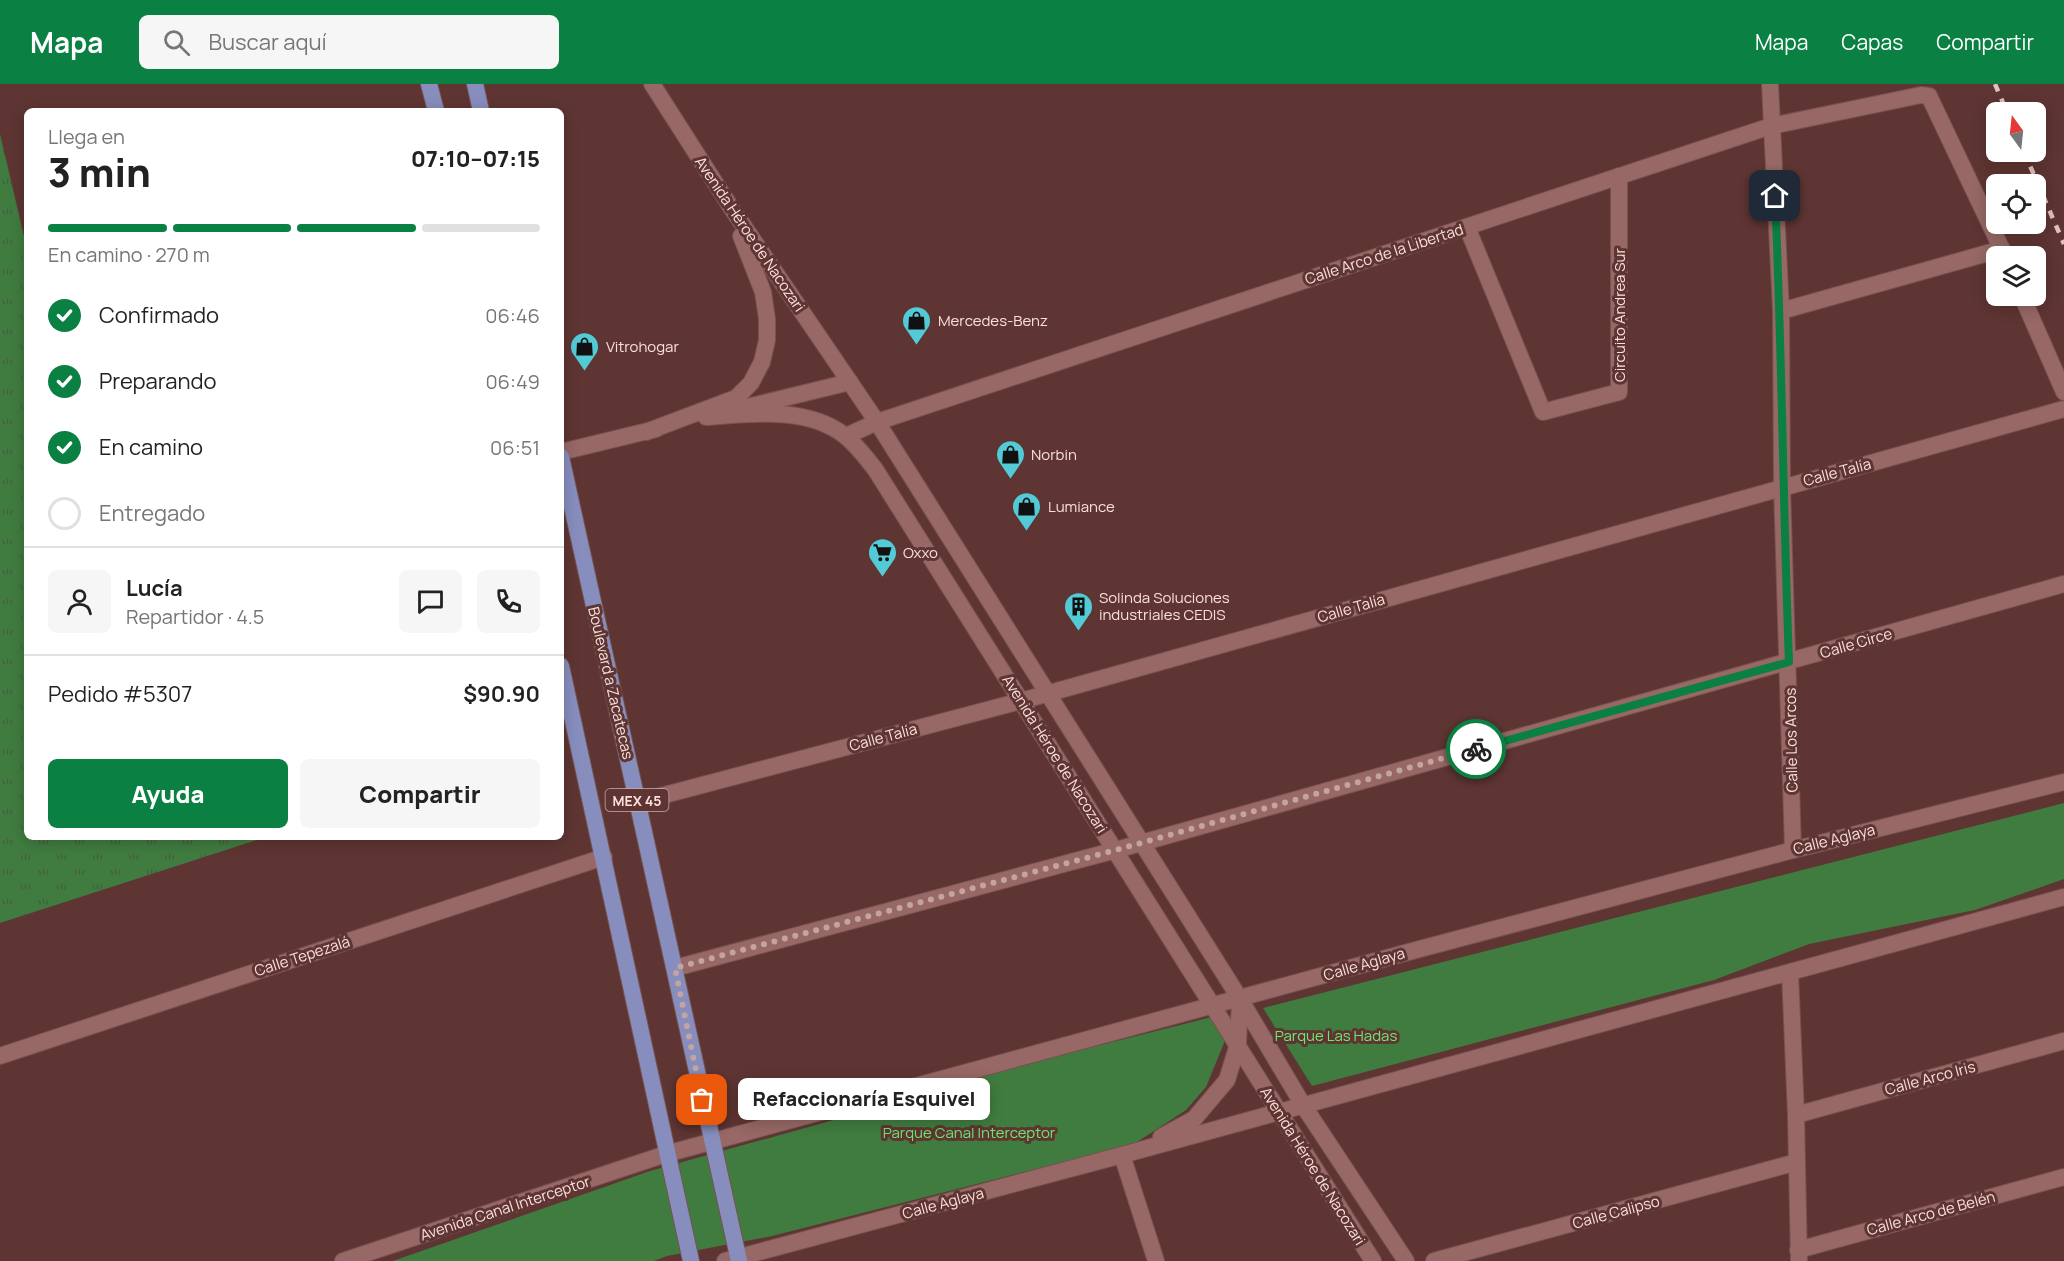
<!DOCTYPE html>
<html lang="es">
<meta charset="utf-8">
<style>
body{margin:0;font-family:Manrope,sans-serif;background:#f6f6f6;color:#222;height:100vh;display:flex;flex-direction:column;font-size:22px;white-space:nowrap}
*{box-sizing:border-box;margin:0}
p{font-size:20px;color:#767676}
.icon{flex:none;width:33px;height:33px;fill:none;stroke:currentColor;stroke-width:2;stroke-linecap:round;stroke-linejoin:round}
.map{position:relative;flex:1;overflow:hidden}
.panel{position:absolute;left:24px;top:24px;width:540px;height:732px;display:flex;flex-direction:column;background:#fff;border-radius:9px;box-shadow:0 3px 15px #0003}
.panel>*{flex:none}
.needle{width:39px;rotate:345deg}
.buttons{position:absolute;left:1986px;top:18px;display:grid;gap:12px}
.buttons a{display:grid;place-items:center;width:60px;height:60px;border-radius:9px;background:#fff;box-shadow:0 3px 15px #0003;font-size:30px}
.pin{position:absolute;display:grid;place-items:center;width:51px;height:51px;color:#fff;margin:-26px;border-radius:12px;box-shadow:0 3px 9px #0006}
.courier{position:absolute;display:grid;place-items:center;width:60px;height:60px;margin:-30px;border:4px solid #0b8043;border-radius:50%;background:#fff;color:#222;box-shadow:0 2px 8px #0007}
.bubble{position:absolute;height:42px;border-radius:9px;background:#fff;box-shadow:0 3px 15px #0003;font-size:20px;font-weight:800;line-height:42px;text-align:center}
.summary em{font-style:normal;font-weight:800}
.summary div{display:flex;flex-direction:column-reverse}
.summary{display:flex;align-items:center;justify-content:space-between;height:102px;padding:0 24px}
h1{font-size:39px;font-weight:800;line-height:45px}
.bar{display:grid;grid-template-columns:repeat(4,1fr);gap:9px 6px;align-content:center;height:72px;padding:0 24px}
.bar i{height:8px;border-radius:4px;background:#e0e0e0}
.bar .current{background:#0b8043}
.bar p{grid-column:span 4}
.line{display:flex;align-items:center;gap:15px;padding:0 24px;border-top:2px solid #e0e0e0}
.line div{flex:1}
.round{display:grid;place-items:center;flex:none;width:63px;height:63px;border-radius:9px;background:#f6f6f6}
ol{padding:0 24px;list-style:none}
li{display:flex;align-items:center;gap:18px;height:66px}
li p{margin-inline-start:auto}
li .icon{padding:6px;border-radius:50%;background:#0b8043;color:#fff;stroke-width:4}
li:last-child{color:#767676}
li i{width:33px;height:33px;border:3px solid #e0e0e0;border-radius:50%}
.action{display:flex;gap:12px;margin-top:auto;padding:12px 24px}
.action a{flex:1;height:69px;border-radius:9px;background:#0b8043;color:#fff;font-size:24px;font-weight:800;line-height:69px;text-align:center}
.action a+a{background:#f6f6f6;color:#222}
header{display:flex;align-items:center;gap:36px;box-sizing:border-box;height:84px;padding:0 30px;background:#0b8043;color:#fff}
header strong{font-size:28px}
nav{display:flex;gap:33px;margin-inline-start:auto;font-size:21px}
.search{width:420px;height:54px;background:#f6f6f6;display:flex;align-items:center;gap:15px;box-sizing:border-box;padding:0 21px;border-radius:9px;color:#767676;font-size:22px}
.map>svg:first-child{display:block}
.grass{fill:url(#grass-tufts)}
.green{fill:#407c3f}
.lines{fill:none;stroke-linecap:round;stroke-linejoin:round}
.minor-casing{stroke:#765250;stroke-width:18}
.secondary-casing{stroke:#765250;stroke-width:18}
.primary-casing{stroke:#765250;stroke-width:18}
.minor{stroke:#976865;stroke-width:16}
.secondary{stroke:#976865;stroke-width:16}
.primary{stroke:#878dbd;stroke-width:16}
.rail{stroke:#dfc2bf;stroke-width:4.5;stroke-dasharray:8 8;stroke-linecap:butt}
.done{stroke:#c3a4a0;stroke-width:6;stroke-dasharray:0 10.8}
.route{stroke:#0b8043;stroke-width:8}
.labels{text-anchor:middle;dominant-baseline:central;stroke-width:6;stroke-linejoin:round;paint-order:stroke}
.shield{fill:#5e3532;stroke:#cbaca9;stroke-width:1.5}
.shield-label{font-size:14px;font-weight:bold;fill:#fadfdc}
.street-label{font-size:15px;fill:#fadfdc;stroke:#5e3532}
.poi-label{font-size:15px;fill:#fadfdc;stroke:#5e3532;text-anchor:start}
.park-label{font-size:15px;fill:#6de96e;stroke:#5e3532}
</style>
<header>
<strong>Mapa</strong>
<div class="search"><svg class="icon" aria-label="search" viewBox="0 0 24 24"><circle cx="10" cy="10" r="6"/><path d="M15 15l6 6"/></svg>Buscar aquí</div>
<nav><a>Mapa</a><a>Capas</a><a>Compartir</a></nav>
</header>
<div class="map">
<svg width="2064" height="1177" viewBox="0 0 2064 1177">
<defs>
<pattern id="grass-tufts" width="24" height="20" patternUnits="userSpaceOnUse" patternTransform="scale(1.5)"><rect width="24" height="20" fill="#407c3f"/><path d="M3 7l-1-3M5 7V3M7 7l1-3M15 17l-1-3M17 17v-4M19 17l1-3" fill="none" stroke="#456240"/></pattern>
</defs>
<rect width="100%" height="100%" fill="#5e3532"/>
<path class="grass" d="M0 50 27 165V753H266L0 839Z"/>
<g class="green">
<path d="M2064 719V795L1975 826 1809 860 1714 896 1312 1002 1263 924Z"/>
<path d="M1212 933 1226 954 1206 1003 1186 1026 1134 1060 772 1152 667 1172 654 1177H393L650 1087 866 1027 938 1002Z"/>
</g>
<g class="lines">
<defs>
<g id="minor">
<path d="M1770 0 1781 227 1782 403 1793 766"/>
<path d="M1467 143 1543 328 1619 308V92"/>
<path d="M2022 212 2064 308"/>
<path d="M1781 227 2002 165"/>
<path d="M846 352 877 338 1771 42 1921 11 1929 12 2005 172"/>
<path d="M638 718 1021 617 2064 325"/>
<path d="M675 884 1116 766 2064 500"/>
<path d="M1790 889 1796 1031 1799 1177"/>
<path d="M0 972 604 773"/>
<path d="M1796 1031 2064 957"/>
<path d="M1122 1071 1156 1177"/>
<path d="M1798 1166 2064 1093"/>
<path d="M1434 1177 1797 1078"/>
</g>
<g id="secondary">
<path d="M652 0 730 122 877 338 1240 915 1303 1021 1406 1177"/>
<path d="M743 324 850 298"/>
<path d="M706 333C750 330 806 322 844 351 856 360 866 374 875 385L1373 1177"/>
<path d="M646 348 736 314 751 299 762 278 767 256V235L763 208 741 152"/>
<path d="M561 368 656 345"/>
<path d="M1161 1053 1194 1035 1227 996 1238 960 1240 915"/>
<path d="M343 1177 666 1070 1416 866 1793 766 2064 698"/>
<path d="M725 1177 1122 1071 2064 813"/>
</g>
<g id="primary">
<path d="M429 0 436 27"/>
<path d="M475 0 481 27"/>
<path d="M561 373 739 1177"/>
<path d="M561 582 691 1177"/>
</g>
</defs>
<use href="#minor" class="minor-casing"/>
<use href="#secondary" class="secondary-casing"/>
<use href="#primary" class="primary-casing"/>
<use href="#minor" class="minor"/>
<use href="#secondary" class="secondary"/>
<use href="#primary" class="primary"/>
<g class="rail">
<path d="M1995 0 2007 28"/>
<path d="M2024 68 2064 160"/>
</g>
</g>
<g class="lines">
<path class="done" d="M702 1016 675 884 1116 766 1476 665"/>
<path class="route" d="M1476 665 1789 578C1783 422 1782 267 1775 112"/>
</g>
<defs>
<symbol id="shop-pin" viewBox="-11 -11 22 30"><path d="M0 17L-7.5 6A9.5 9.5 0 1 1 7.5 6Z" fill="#52cbd7" stroke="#5e3532"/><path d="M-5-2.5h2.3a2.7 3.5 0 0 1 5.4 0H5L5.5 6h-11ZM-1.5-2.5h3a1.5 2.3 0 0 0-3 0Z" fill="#111"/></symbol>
<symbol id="supermarket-pin" viewBox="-11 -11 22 30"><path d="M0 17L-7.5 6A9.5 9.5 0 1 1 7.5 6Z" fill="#52cbd7" stroke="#5e3532"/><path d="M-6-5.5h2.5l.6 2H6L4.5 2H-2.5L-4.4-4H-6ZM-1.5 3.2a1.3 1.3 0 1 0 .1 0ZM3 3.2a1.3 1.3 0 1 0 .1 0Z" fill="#111"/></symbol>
<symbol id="building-pin" viewBox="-11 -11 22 30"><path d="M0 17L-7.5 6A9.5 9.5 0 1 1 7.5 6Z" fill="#52cbd7" stroke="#5e3532"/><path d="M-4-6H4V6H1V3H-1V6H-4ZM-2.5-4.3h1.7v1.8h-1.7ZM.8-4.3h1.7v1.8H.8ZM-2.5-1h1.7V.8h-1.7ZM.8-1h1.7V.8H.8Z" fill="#111"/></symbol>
</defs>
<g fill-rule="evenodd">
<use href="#shop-pin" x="900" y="220" width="33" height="45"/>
<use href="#shop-pin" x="568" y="246" width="33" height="45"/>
<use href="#shop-pin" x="994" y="354" width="33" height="45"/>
<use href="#shop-pin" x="1010" y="406" width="33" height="45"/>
<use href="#supermarket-pin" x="866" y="452" width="33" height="45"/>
<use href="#building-pin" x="1062" y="506" width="33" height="45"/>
</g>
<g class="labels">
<rect class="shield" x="605.5" y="705" width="63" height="22" rx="4.5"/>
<g class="shield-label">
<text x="637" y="716">MEX 45</text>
</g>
<g class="street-label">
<text transform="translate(750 150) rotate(56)">Avenida Héroe de Nacozari</text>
<text transform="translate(1384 170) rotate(-18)">Calle Arco de la Libertad</text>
<text transform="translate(1619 231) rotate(-90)">Circuito Andrea Sur</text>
<text transform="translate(1837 388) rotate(-15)">Calle Talía</text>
<text transform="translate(1351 524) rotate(-16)">Calle Talía</text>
<text transform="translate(1856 559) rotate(-16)">Calle Circe</text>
<text transform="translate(611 599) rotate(77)">Boulevard a Zacatecas</text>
<text transform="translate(883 653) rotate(-15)">Calle Talía</text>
<text transform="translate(1791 656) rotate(-91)">Calle Los Arcos</text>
<text transform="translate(1055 670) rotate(58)">Avenida Héroe de Nacozari</text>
<text transform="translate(1834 755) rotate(-14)">Calle Aglaya</text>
<text transform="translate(302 872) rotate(-18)">Calle Tepezalá</text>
<text transform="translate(1364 880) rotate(-16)">Calle Aglaya</text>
<text transform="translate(1930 994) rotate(-15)">Calle Arco Iris</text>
<text transform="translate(1313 1082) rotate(58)">Avenida Héroe de Nacozari</text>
<text transform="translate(943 1119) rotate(-15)">Calle Aglaya</text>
<text transform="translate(505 1124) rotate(-18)">Avenida Canal Interceptor</text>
<text transform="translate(1616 1128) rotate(-15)">Calle Calipso</text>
<text transform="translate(1931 1129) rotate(-15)">Calle Arco de Belén</text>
</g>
<g class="poi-label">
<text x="938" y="236">Mercedes-Benz</text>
<text x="606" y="262">Vitrohogar</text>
<text x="1031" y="370">Norbin</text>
<text x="1048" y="422">Lumiance</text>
<text x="903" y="468">Oxxo</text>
<text x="1099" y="513">Solinda Soluciones<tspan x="1099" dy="17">industriales CEDIS</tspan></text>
</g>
<g class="park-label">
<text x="1336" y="951">Parque Las Hadas</text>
<text x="969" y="1048">Parque Canal Interceptor</text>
</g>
</g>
</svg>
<div class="buttons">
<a><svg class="needle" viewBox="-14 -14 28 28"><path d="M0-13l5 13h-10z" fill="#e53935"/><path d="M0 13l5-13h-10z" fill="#767676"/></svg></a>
<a><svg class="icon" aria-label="locate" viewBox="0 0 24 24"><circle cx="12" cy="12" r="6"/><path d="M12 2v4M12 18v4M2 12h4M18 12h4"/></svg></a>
<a><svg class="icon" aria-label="layers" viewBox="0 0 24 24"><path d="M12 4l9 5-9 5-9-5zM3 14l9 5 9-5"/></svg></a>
</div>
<div class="pin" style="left:702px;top:1016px;background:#ea580c"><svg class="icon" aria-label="bag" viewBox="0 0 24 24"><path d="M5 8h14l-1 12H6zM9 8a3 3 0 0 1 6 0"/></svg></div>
<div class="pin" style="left:1775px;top:112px;background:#1f2937"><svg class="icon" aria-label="home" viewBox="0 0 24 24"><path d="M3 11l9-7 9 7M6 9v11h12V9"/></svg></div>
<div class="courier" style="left:1476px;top:665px"><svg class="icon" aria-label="bike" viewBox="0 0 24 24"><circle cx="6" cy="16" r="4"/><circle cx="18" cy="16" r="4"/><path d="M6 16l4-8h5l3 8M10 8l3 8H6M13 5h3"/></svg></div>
<div class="bubble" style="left:738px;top:994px;width:252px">Refaccionaría Esquivel</div>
<section class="panel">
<div class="summary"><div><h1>3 min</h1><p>Llega en</p></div><em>07:10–07:15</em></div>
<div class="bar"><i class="current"></i><i class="current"></i><i class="current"></i><i></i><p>En camino · 270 m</p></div>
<ol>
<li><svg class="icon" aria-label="check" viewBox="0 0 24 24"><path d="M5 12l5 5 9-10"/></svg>Confirmado<p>06:46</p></li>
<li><svg class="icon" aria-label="check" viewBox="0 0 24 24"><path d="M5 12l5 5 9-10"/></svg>Preparando<p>06:49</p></li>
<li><svg class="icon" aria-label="check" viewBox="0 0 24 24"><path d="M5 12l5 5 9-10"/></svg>En camino<p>06:51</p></li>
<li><i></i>Entregado</li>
</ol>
<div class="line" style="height:108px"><a class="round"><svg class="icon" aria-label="person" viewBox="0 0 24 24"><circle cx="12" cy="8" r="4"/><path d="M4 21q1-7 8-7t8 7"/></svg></a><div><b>Lucía</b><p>Repartidor · 4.5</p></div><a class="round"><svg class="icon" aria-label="chat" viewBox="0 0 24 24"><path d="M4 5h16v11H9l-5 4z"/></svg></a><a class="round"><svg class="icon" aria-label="phone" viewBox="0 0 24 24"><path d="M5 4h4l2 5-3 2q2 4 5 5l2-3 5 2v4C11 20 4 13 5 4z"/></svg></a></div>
<div class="line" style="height:78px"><div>Pedido #5307</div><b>$90.90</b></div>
<div class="action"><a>Ayuda</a><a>Compartir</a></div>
</section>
</div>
